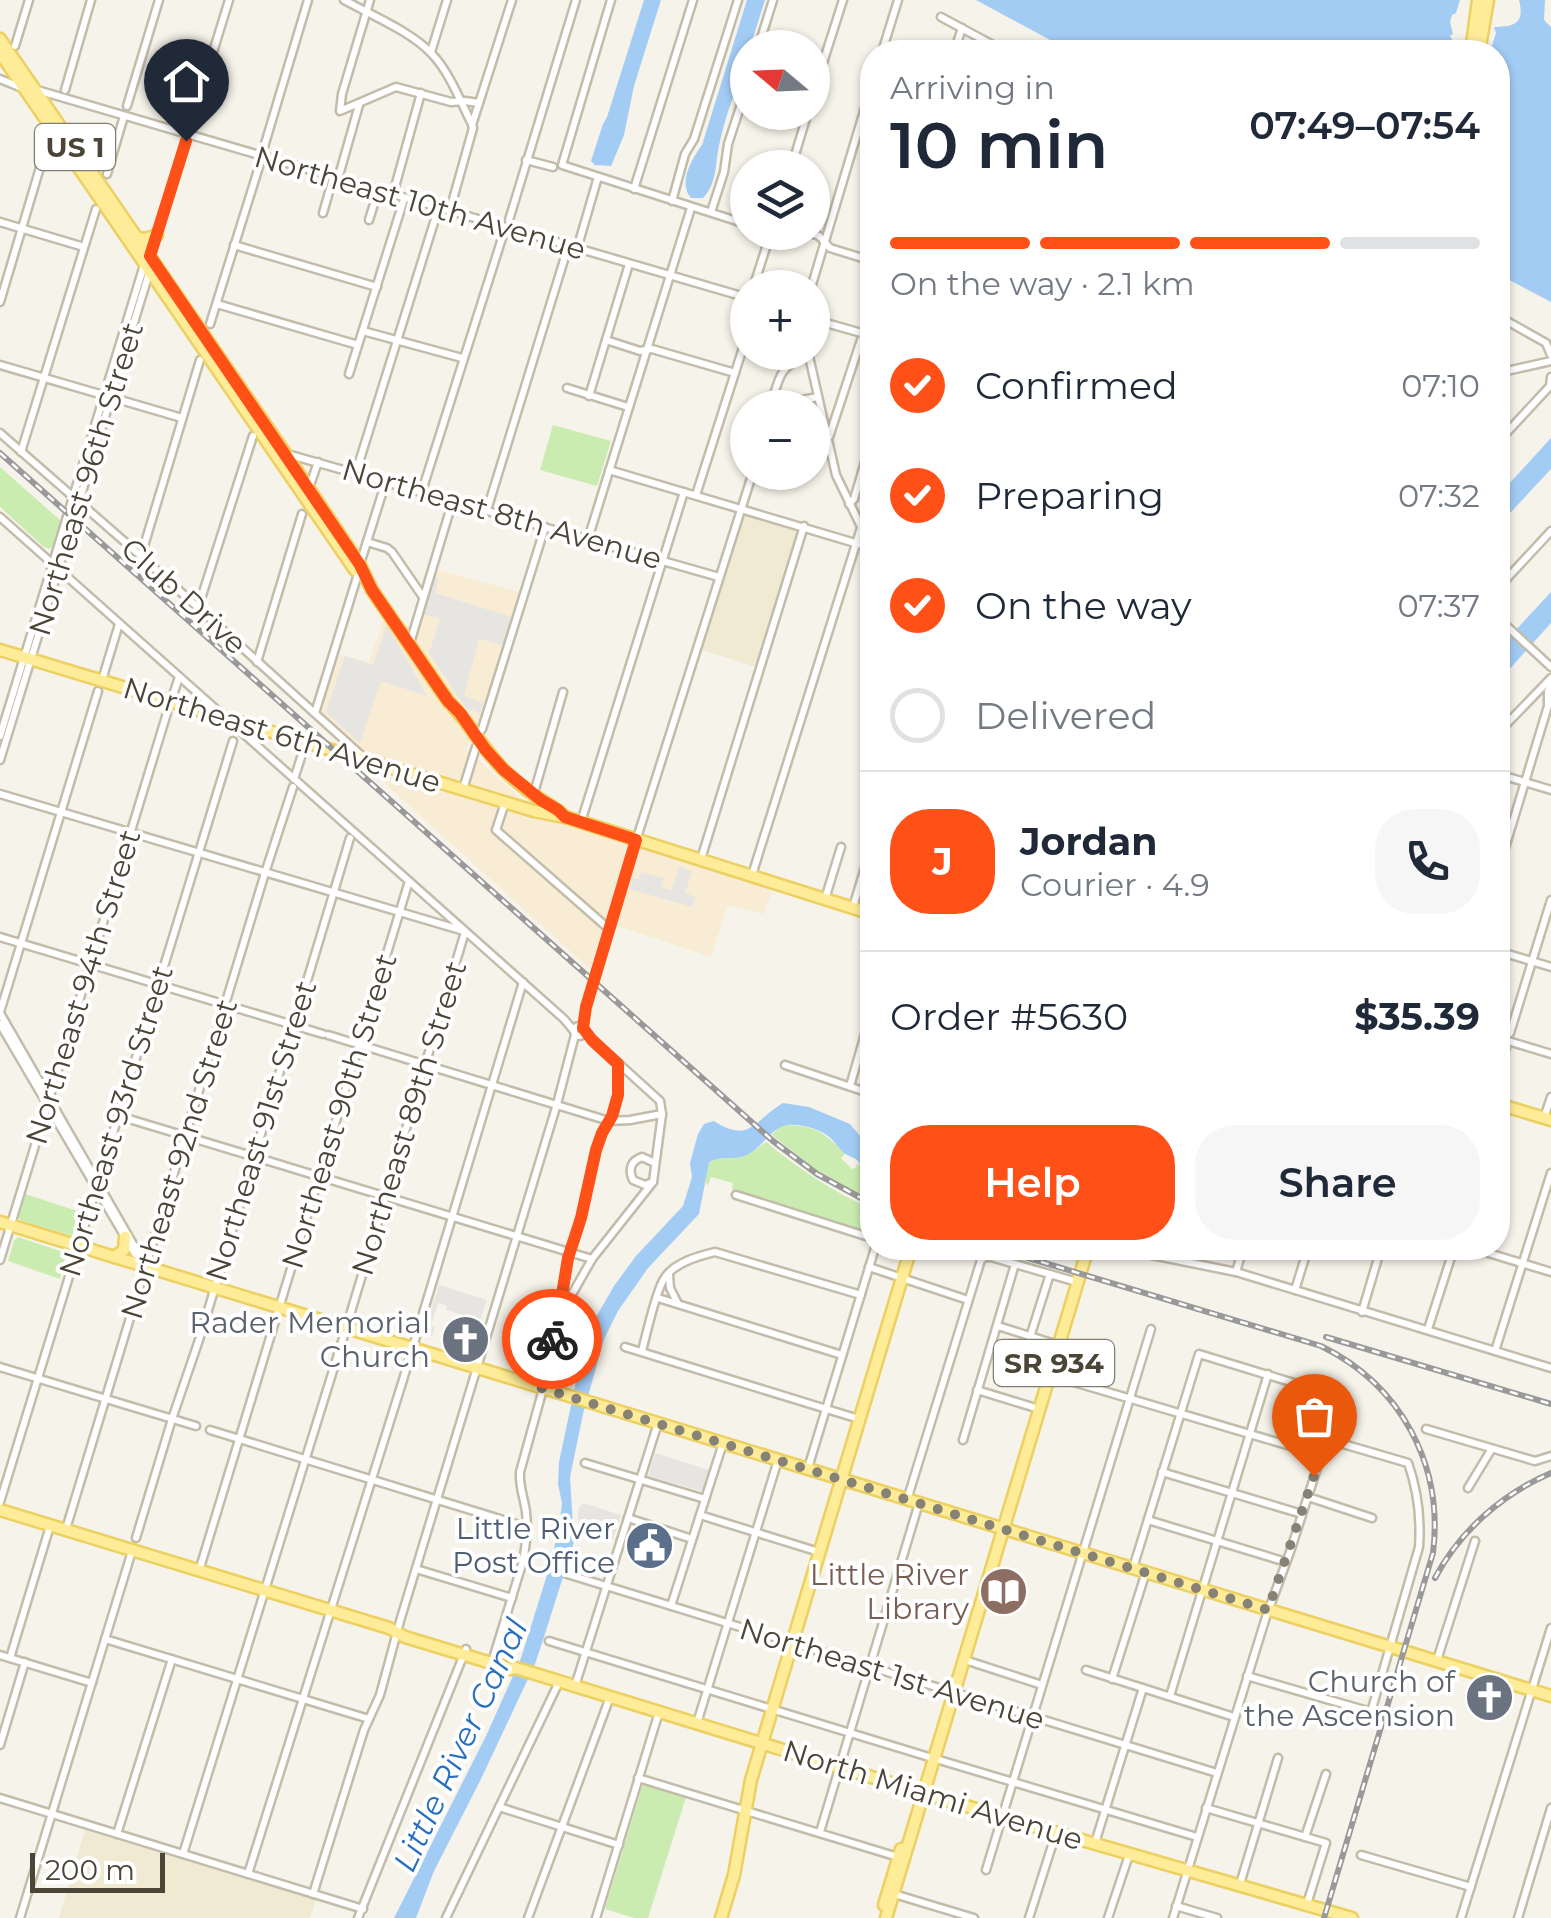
<!DOCTYPE html>
<meta charset="utf-8">
<style>
body{margin:0;font-family:Montserrat,sans-serif;background:#f6f6f7;color:#1f2937;height:100vh;display:flex;flex-direction:column;font-size:38px;white-space:nowrap}
*{box-sizing:border-box;margin:0}
p{font-size:32px;color:#747a83}
.icon{flex:none;width:55px;height:55px;fill:none;stroke:currentColor;stroke-width:2;stroke-linecap:round;stroke-linejoin:round}
.map{position:relative;flex:1;overflow:hidden}
.panel{position:absolute;left:860px;top:40px;width:650px;height:1220px;display:flex;flex-direction:column;background:#fff;border-radius:40px;box-shadow:0 2px 8px #0004}
.panel>*{flex:none}
.needle{width:65px;rotate:289deg}
.fabs{position:absolute;left:730px;top:30px;display:grid;gap:20px}
.fabs a{display:grid;place-items:center;width:100px;height:100px;border-radius:50%;background:#fff;box-shadow:0 2px 8px #0004;font-size:50px}
.scale{position:absolute;left:30px;bottom:25px;width:135px;box-sizing:border-box;padding-left:10px;border:5px solid #4a4537;border-top:0;font-size:28px;line-height:35px;white-space:nowrap;color:#4a4537;-webkit-text-stroke:8px #fff;paint-order:stroke}
.pin{position:absolute;display:grid;place-items:center;width:85px;height:85px;color:#fff;margin:-102px -42px;border-radius:50% 50% 50% 0;rotate:-45deg;box-shadow:0 0 10px #0007}
.pin .icon{rotate:45deg}
.courier{position:absolute;display:grid;place-items:center;width:100px;height:100px;margin:-50px;border:8px solid #ff5017;border-radius:50%;background:#fff;color:#222;box-shadow:0 2px 12px #0007}
.head em{font-style:normal;font-weight:600}
.head div{display:flex;flex-direction:column-reverse}
.head{display:flex;align-items:center;justify-content:space-between;height:170px;padding:0 30px}
h1{font-size:65px;font-weight:600;line-height:75px}
.bar{display:grid;grid-template-columns:repeat(4,1fr);gap:15px 10px;align-content:center;height:120px;padding:0 30px}
.bar i{height:12px;border-radius:8px;background:#e0e1e3}
.bar .active{background:#ff5017}
.bar p{grid-column:span 4}
.line{display:flex;align-items:center;gap:25px;padding:0 30px;border-top:2px solid #e0e1e3}
.line div{flex:1}
.round{display:grid;place-items:center;flex:none;width:105px;height:105px;border-radius:40px;background:#f6f6f7}
ol{padding:0 30px;list-style:none}
li{display:flex;align-items:center;gap:30px;height:110px}
li p{margin-inline-start:auto}
li .icon{padding:10px;border-radius:50%;background:#ff5017;color:#fff;stroke-width:4}
li:last-child{color:#747a83}
li i{width:55px;height:55px;border:5px solid #e0e1e3;border-radius:50%}
.action{display:flex;gap:20px;margin-top:auto;padding:20px 30px}
.action a{flex:1;height:115px;border-radius:40px;background:#ff5017;color:#fff;font-size:40px;font-weight:600;line-height:115px;text-align:center}
.action a+a{background:#f6f6f7;color:#1f2937}
.map>svg:first-child{display:block}
.commercial{fill:#f8ecd4}
.education{fill:#f0ead3}
.green{fill:#cbecb0}
.parking{fill:#e7e5e1}
.water{fill:#a3ccf5}
.lines{fill:none;stroke-linecap:round;stroke-linejoin:round}
.minor-casing{stroke:#c2bcab;stroke-width:11}
.major-casing{stroke:#ecd061;stroke-width:15}
.minor{stroke:#fff;stroke-width:6}
.major{stroke:#ffec99;stroke-width:10}
.rail-casing{stroke:#999;stroke-width:6}
.rail{stroke:#fff;stroke-width:2.5;stroke-dasharray:8;stroke-linecap:butt}
.done{stroke:#868276;stroke-width:10;stroke-dasharray:0 18}
.route{stroke:#ff5017;stroke-width:12}
.labels{text-anchor:middle;dominant-baseline:central;stroke-width:8;stroke-linejoin:round;paint-order:stroke}
.shield{fill:#fff;stroke:#807d73;stroke-width:2.5}
.shield-label{font-size:28px;font-weight:bold;fill:#4a4537}
.street-label{font-size:30px;fill:#4a4537;stroke:#fff}
.worship-label{font-size:30px;fill:#5b616d;stroke:#fff;text-anchor:end}
.service-label{font-size:30px;fill:#4e5e75;stroke:#fff;text-anchor:end}
.education-label{font-size:30px;fill:#785e54;stroke:#fff;text-anchor:end}
.water-label{font-size:32px;font-style:italic;fill:#2870bf;stroke:#fff}
</style>
<div class="map">
<svg width="1551" height="1918" viewBox="0 0 1551 1918">
<rect width="100%" height="100%" fill="#f6f3ea"/>
<path class="commercial" d="M429 568 519 592 479 724 466 748 542 819 773 887 764 914 728 905 711 957 605 922 590 969 382 781 320 713 338 654 369 662 384 620 410 627Z"/>
<g class="education">
<path d="M744 513 799 530 756 667 702 650Z"/>
<path d="M85 1830 316 1900 310 1918H59Z"/>
</g>
<g class="green">
<path d="M553 425 611 441 597 486 540 470Z"/>
<path d="M0 467 61 521 53 546 50 549 44 547 0 507Z"/>
<path d="M786 1125C816 1126 825 1133 845 1154L841 1158 852 1169 856 1168 858 1163 862 1169 872 1177V1201L815 1169 772 1135 779 1127Z"/>
<path d="M766 1142C799 1169 833 1192 872 1209V1235L737 1193 736 1190H732L733 1183 711 1177 708 1185 706 1184V1169L709 1162C719 1157 724 1159 735 1158 747 1157 756 1149 766 1142Z"/>
<path d="M25 1194 80 1212 72 1236 20 1220 17 1214Z"/>
<path d="M18 1237 66 1253 60 1279 8 1261 14 1241Z"/>
<path d="M643 1784 686 1797 648 1918H634L605 1909Z"/>
</g>
<g class="parking">
<path d="M433 576 439 578 435 593 512 617 503 645 479 639 464 696 483 703 480 713 466 708 429 653 440 619 423 614Z"/>
<path d="M387 625 427 696 381 681 360 743 326 712 345 656 373 665Z"/>
<path d="M679 867 692 871 685 893 696 897 692 907 629 889 632 878 639 880 641 872 664 878 661 887 672 890Z"/>
<path d="M439 1285 487 1300 480 1320 446 1310 447 1306 438 1303 431 1325 435 1327 432 1336 424 1334Z"/>
<path d="M655 1453 709 1470 702 1491 648 1476Z"/>
<path d="M583 1503 621 1515 612 1541 578 1529V1509Z"/>
</g>
<g class="water">
<path d="M644 0H661L634 86 624 135 611 166 595 165 591 161 603 124 607 117Z"/>
<path d="M747 0H765L750 47 748 48 747 55C738 85 725 115 719 146 715 164 717 184 703 198H691C678 183 691 160 702 145Z"/>
<path d="M976 0H1460L1456 13 1452 15 1450 22 1453 34 1450 36 1455 45 1479 52H1063V47Z"/>
<path d="M1519 0H1545L1544 20 1551 27V302L1498 274V52H1490L1496 33 1494 27C1515 27 1525 23 1519 0Z"/>
<path d="M1551 438V469L1498 526V496Z"/>
<path d="M1551 592V623L1498 682V649Z"/>
<path d="M783 1103 809 1107 850 1124 872 1150V1177C864 1172 863 1167 857 1160 853 1157 848 1156 844 1153 838 1148 834 1140 828 1136 818 1128 795 1122 783 1126 771 1130 761 1148 747 1155 734 1161 722 1155 709 1162L699 1214 648 1268 618 1311 604 1339 583 1414 570 1477 574 1542 544 1637 535 1664 480 1781 434 1871 416 1918H394L486 1736 521 1658 552 1559 560 1520 562 1503 558 1484 559 1462 583 1349 596 1317 614 1286 636 1256 683 1206 692 1177 690 1163 698 1134 704 1124 714 1121C750 1144 753 1121 783 1103Z"/>
</g>
<g class="lines">
<defs>
<g id="minor">
<path d="M344 0C371 15 412 32 432 54 450 73 460 101 472 124"/>
<path d="M370 0 342 94 340 111 396 87 451 102 465 101 479 103"/>
<path d="M611 0 562 165 740 222"/>
<path d="M941 17 1006 52"/>
<path d="M15 46 29 0"/>
<path d="M758 48 773 0"/>
<path d="M431 52 447 0"/>
<path d="M882 52 898 0"/>
<path d="M954 52 962 28"/>
<path d="M0 79 22 88"/>
<path d="M37 90 748 298"/>
<path d="M65 90 91 0"/>
<path d="M812 97 843 0"/>
<path d="M127 106 159 0"/>
<path d="M264 147 308 0"/>
<path d="M526 160 553 167"/>
<path d="M791 168 808 112"/>
<path d="M340 172 359 105"/>
<path d="M107 174 124 116"/>
<path d="M395 187 421 93"/>
<path d="M634 189 693 0"/>
<path d="M672 201 685 154 694 139 738 0"/>
<path d="M452 203 473 128 472 125 512 0"/>
<path d="M711 212 724 172 728 144 748 83"/>
<path d="M323 213 333 178"/>
<path d="M369 220 378 191"/>
<path d="M509 220 576 0"/>
<path d="M0 222 84 247"/>
<path d="M808 232 819 236 830 248 872 261"/>
<path d="M234 245 377 287"/>
<path d="M577 249 598 177"/>
<path d="M150 257 229 0"/>
<path d="M753 288 771 232"/>
<path d="M811 288 872 84"/>
<path d="M0 302 44 154"/>
<path d="M217 304 358 345"/>
<path d="M1498 316 1546 343 1551 355"/>
<path d="M812 319 872 336"/>
<path d="M210 324 262 157"/>
<path d="M363 331 462 358"/>
<path d="M606 340 640 351 652 349 735 373"/>
<path d="M808 352 836 475 870 545"/>
<path d="M0 365 182 418"/>
<path d="M1498 373 1551 361"/>
<path d="M349 374 404 199"/>
<path d="M567 388 628 407"/>
<path d="M589 396 629 264"/>
<path d="M770 408C778 382 779 362 809 357"/>
<path d="M799 408 802 400 818 397"/>
<path d="M0 433 141 556 362 756"/>
<path d="M829 437 861 340 872 328"/>
<path d="M1498 442 1550 386 1551 377"/>
<path d="M21 452 96 209"/>
<path d="M287 454 719 577"/>
<path d="M812 459 815 452 829 446"/>
<path d="M609 470 872 548"/>
<path d="M356 472 436 216"/>
<path d="M794 472H807"/>
<path d="M309 488 318 462"/>
<path d="M422 491 503 235"/>
<path d="M696 495 748 332"/>
<path d="M849 504 854 499 872 438"/>
<path d="M487 510 568 247"/>
<path d="M0 517 564 1019 574 1031"/>
<path d="M588 539 691 208"/>
<path d="M367 542 387 548 392 552 423 597"/>
<path d="M141 556 200 360"/>
<path d="M360 564 386 481"/>
<path d="M1498 588 1551 531"/>
<path d="M198 608 253 436"/>
<path d="M1498 618 1551 667"/>
<path d="M410 643 453 500"/>
<path d="M257 662 302 514"/>
<path d="M102 680 119 624"/>
<path d="M171 701 179 677"/>
<path d="M315 713 358 574"/>
<path d="M1498 733 1551 678"/>
<path d="M477 735 482 729 545 527"/>
<path d="M0 736 144 265"/>
<path d="M0 760 150 270"/>
<path d="M1498 774 1551 790"/>
<path d="M294 779 306 742"/>
<path d="M463 789 476 747"/>
<path d="M534 793 563 692"/>
<path d="M0 794 464 931"/>
<path d="M505 803 496 830 609 929"/>
<path d="M581 822 684 492"/>
<path d="M701 859 804 526"/>
<path d="M1498 871 1548 706V691L1551 683"/>
<path d="M752 875 861 528"/>
<path d="M825 899 841 847"/>
<path d="M853 907 872 844"/>
<path d="M0 937 323 1034"/>
<path d="M1498 951 1551 967"/>
<path d="M0 1012 98 691"/>
<path d="M0 1013 145 1265"/>
<path d="M0 1024 135 1254"/>
<circle cx="579" cy="1031" r="5"/>
<path d="M583 1027 586 1007 636 841 753 472"/>
<path d="M1510 1033 1551 900"/>
<path d="M328 1035 609 1121 630 1120 662 1114"/>
<path d="M1498 1038 1551 1054"/>
<path d="M785 1065 872 1094"/>
<path d="M1498 1074 1508 1041"/>
<path d="M850 1086 872 1010"/>
<path d="M119 1116 285 1166"/>
<path d="M1544 1118 1551 1097"/>
<path d="M288 1167 592 1259"/>
<path d="M653 1182 645 1185 633 1180C628 1169 631 1161 642 1157L655 1163"/>
<path d="M736 1195 872 1238"/>
<path d="M1117 1248 1236 1272 1551 1368"/>
<path d="M1472 1248 1551 1272"/>
<path d="M0 1260 167 713"/>
<path d="M869 1267 968 1300"/>
<path d="M1236 1272 1243 1248"/>
<path d="M669 1275 670 1288 678 1304"/>
<path d="M1295 1290 1308 1248"/>
<path d="M658 1298 842 1355"/>
<path d="M1362 1312 1381 1248"/>
<path d="M558 1319 592 1259 653 1182 662 1114 660 1101 584 1032"/>
<path d="M998 1326 1058 1345"/>
<path d="M1428 1329 1454 1248"/>
<path d="M1030 1337 1050 1274"/>
<path d="M625 1347 859 1419"/>
<path d="M642 1351C646 1336 656 1290 664 1279 673 1263 698 1256 715 1252L861 1295"/>
<path d="M1495 1351 1551 1173"/>
<path d="M0 1367 196 1426"/>
<path d="M1050 1375 1321 1455"/>
<path d="M538 1387 558 1319 568 1259 581 1218 596 1150 602 1133 613 1116 618 1095V1065"/>
<path d="M977 1390 1039 1409"/>
<path d="M1426 1429 1535 1461 1551 1456"/>
<path d="M210 1430 526 1527"/>
<path d="M963 1440 1015 1264"/>
<path d="M585 1463 705 1499"/>
<path d="M808 1468 875 1248"/>
<path d="M1162 1472 1302 1514"/>
<path d="M1468 1488 1491 1450"/>
<path d="M1308 1497 1372 1518"/>
<path d="M907 1500 981 1260 985 1257H991L1077 1282"/>
<path d="M0 1502 233 741"/>
<path d="M700 1515 819 1552"/>
<path d="M628 1518 692 1539"/>
<path d="M1148 1520 1286 1562"/>
<path d="M66 1529 265 873 293 787"/>
<path d="M136 1538 172 1419 200 1337 350 838"/>
<path d="M1133 1568 1199 1354 1340 1397 1290 1552 1266 1617 1173 1918"/>
<path d="M416 1569 512 1598"/>
<path d="M199 1571 409 881"/>
<path d="M567 1574 1217 1773"/>
<path d="M671 1606 723 1443"/>
<path d="M105 1639 369 1719"/>
<path d="M549 1641 929 1757"/>
<path d="M0 1655 92 1683"/>
<path d="M10 1658 50 1526"/>
<path d="M965 1660 1042 1685"/>
<path d="M1437 1660 1475 1541"/>
<path d="M492 1662 523 1561C526 1545 528 1528 526 1512 524 1497 519 1487 520 1472L543 1389"/>
<path d="M1086 1670 1234 1717"/>
<path d="M1247 1676 1371 1712 1419 1547C1421 1518 1418 1491 1408 1463L1326 1439"/>
<path d="M1112 1679 1146 1572"/>
<path d="M575 1686 658 1423"/>
<path d="M1170 1696 1268 1374"/>
<path d="M697 1723 778 1460"/>
<path d="M0 1745 25 1662"/>
<path d="M936 1759 1197 1837"/>
<path d="M638 1778 898 1857"/>
<path d="M0 1798 363 1909"/>
<path d="M499 1807 619 1845"/>
<path d="M1206 1808 1326 1843 1307 1904"/>
<path d="M820 1832 919 1503"/>
<path d="M117 1834 172 1659"/>
<path d="M1305 1837 1326 1774"/>
<path d="M1095 1843 1143 1688"/>
<path d="M183 1854 344 1335 465 932"/>
<path d="M1361 1855 1471 1887"/>
<path d="M986 1870 1151 1329"/>
<path d="M248 1874 402 1383 523 982"/>
<path d="M1240 1884 1278 1758"/>
<path d="M313 1894 364 1730 380 1695 400 1621 557 1104 575 1035"/>
<path d="M894 1894 974 1918"/>
<path d="M1176 1906 1217 1918"/>
<path d="M20 1918 132 1551"/>
<path d="M358 1918 466 1649"/>
<path d="M446 1918 559 1682"/>
<path d="M528 1918 610 1697"/>
<path d="M596 1918 659 1712"/>
<path d="M1029 1918 1056 1833"/>
<path d="M1108 1918 1129 1855"/>
<path d="M1461 1918 1551 1628"/>
<path d="M1518 1918 1551 1808"/>
</g>
<g id="major">
<path d="M0 39 285 453 360 565 372 590 448 701C469 722 482 748 503 769 514 780 526 790 540 799 549 805 557 808 565 817"/>
<path d="M1471 52 1478 0"/>
<path d="M1479 52 1488 0"/>
<path d="M0 53 355 570"/>
<path d="M138 238 145 239 157 235"/>
<path d="M0 650 534 811 564 817"/>
<path d="M562 816 872 914"/>
<path d="M1498 1104 1551 1120"/>
<path d="M0 1222 1551 1696"/>
<path d="M114 1257 124 1250 125 1237"/>
<path d="M0 1510 389 1628 405 1637 511 1669 516 1668 1002 1817 1352 1918"/>
<path d="M884 1905 901 1849"/>
<path d="M721 1918 734 1875 751 1780 911 1248"/>
<path d="M886 1918 1088 1248"/>
</g>
</defs>
<use href="#minor" class="minor-casing"/>
<use href="#major" class="major-casing"/>
<use href="#minor" class="minor"/>
<use href="#major" class="major"/>
<defs>
<g id="rail">
<path d="M0 453 773 1141 817 1174 872 1204"/>
<path d="M995 1248 1321 1346C1401 1385 1444 1465 1433 1553L1324 1918"/>
<path d="M1326 1337 1551 1404"/>
<path d="M1435 1578C1460 1531 1502 1494 1551 1473"/>
</g>
</defs>
<use href="#rail" class="rail-casing"/>
<use href="#rail" class="rail"/>
</g>
<g class="lines">
<path class="done" d="M552 1339 538 1387 1268 1610 1314 1476"/>
<path class="route" d="M186 141 150 256 360 565 372 590 448 701 460 713 485 749 504 770 541 800 558 810 565 817 636 840 586 1007 583 1028 592 1040 618 1064V1095L612 1116 602 1133 596 1150 581 1218 568 1258 558 1319 552 1339"/>
</g>
<defs>
<symbol id="church-disc" viewBox="-11 -11 22 22"><circle r="9.5" fill="#6b7280" stroke="#fff"/><path d="M-1.2-6h2.4v3.5h3.3v2.4h-3.3V6h-2.4V-.1h-3.3v-2.4h3.3Z" fill="#fff"/></symbol>
<symbol id="civic-disc" viewBox="-11 -11 22 22"><circle r="9.5" fill="#5c6f8a" stroke="#fff"/><path d="M-.6-6.5H3V-4.5H.6V-3L4-1V1h2V6H-6V1h2V-1L-.6-3ZM-1.2 2.5V6h2.4V2.5Z" fill="#fff"/></symbol>
<symbol id="library-disc" viewBox="-11 -11 22 22"><circle r="9.5" fill="#8d6e63" stroke="#fff"/><path d="M-6-4Q-3-5.5-.7-3.5V5Q-3 3-6 4ZM6-4Q3-5.5 .7-3.5V5Q3 3 6 4Z" fill="#fff"/></symbol>
</defs>
<g fill-rule="evenodd">
<use href="#church-disc" x="438" y="1312" width="55" height="55"/>
<use href="#civic-disc" x="622" y="1518" width="55" height="55"/>
<use href="#library-disc" x="976" y="1564" width="55" height="55"/>
<use href="#church-disc" x="1462" y="1670" width="55" height="55"/>
</g>
<g class="labels">
<g class="shield">
<rect x="35" y="124" width="80" height="46" rx="8"/>
<rect x="994" y="1340" width="120" height="46" rx="8"/>
</g>
<g class="shield-label">
<text x="75" y="147">US 1</text>
<text x="1054" y="1363">SR 934</text>
</g>
<g class="street-label">
<text transform="translate(420 203) rotate(16)">Northeast 10th Avenue</text>
<text transform="translate(86 479) rotate(-73)">Northeast 96th Street</text>
<text transform="translate(502 514) rotate(16)">Northeast 8th Avenue</text>
<text transform="translate(184 596) rotate(42)">Club Drive</text>
<text transform="translate(282 735) rotate(17)">Northeast 6th Avenue</text>
<text transform="translate(83 987) rotate(-73)">Northeast 94th Street</text>
<text transform="translate(339 1111) rotate(-73)">Northeast 90th Street</text>
<text transform="translate(409 1118) rotate(-73)">Northeast 89th Street</text>
<text transform="translate(116 1121) rotate(-73)">Northeast 93rd Street</text>
<text transform="translate(261 1131) rotate(-73)">Northeast 91st Street</text>
<text transform="translate(179 1159) rotate(-73)">Northeast 92nd Street</text>
<text transform="translate(892 1674) rotate(17)">Northeast 1st Avenue</text>
<text transform="translate(933 1795) rotate(17)">North Miami Avenue</text>
</g>
<g class="worship-label">
<text x="430" y="1322">Rader Memorial<tspan x="430" dy="34">Church</tspan></text>
<text x="1455" y="1681">Church of<tspan x="1455" dy="34">the Ascension</tspan></text>
</g>
<g class="service-label">
<text x="615" y="1528">Little River<tspan x="615" dy="34">Post Office</tspan></text>
</g>
<g class="education-label">
<text x="969" y="1574">Little River<tspan x="969" dy="34">Library</tspan></text>
</g>
<g class="water-label">
<text transform="translate(460 1745) rotate(-65)">Little River Canal</text>
</g>
</g>
</svg>
<div class="fabs">
<a><svg class="needle" viewBox="-14 -14 28 28"><path d="M0-13l5 13h-10z" fill="#e53935"/><path d="M0 13l5-13h-10z" fill="#747a83"/></svg></a>
<a><svg class="icon" aria-label="layers" viewBox="0 0 24 24"><path d="M12 4l9 5-9 5-9-5zM3 14l9 5 9-5"/></svg></a>
<a>+</a>
<a>−</a>
</div>
<div class="scale">200 m</div>
<div class="pin" style="left:1314px;top:1476px;background:#ea580c"><svg class="icon" aria-label="bag" viewBox="0 0 24 24"><path d="M5 8h14l-1 12H6zM9 8a3 3 0 0 1 6 0"/></svg></div>
<div class="pin" style="left:186px;top:141px;background:#1f2937"><svg class="icon" aria-label="home" viewBox="0 0 24 24"><path d="M3 11l9-7 9 7M6 9v11h12V9"/></svg></div>
<div class="courier" style="left:552px;top:1339px"><svg class="icon" aria-label="bike" viewBox="0 0 24 24"><circle cx="6" cy="16" r="4"/><circle cx="18" cy="16" r="4"/><path d="M6 16l4-8h5l3 8M10 8l3 8H6M13 5h3"/></svg></div>
<section class="panel">
<div class="head"><div><h1>10 min</h1><p>Arriving in</p></div><em>07:49–07:54</em></div>
<div class="bar"><i class="active"></i><i class="active"></i><i class="active"></i><i></i><p>On the way · 2.1 km</p></div>
<ol>
<li><svg class="icon" aria-label="check" viewBox="0 0 24 24"><path d="M5 12l5 5 9-10"/></svg>Confirmed<p>07:10</p></li>
<li><svg class="icon" aria-label="check" viewBox="0 0 24 24"><path d="M5 12l5 5 9-10"/></svg>Preparing<p>07:32</p></li>
<li><svg class="icon" aria-label="check" viewBox="0 0 24 24"><path d="M5 12l5 5 9-10"/></svg>On the way<p>07:37</p></li>
<li><i></i>Delivered</li>
</ol>
<div class="line" style="height:180px"><b class="round" style="background:#ff5017;color:#fff">J</b><div><b>Jordan</b><p>Courier · 4.9</p></div><a class="round"><svg class="icon" aria-label="phone" viewBox="0 0 24 24"><path d="M5 4h4l2 5-3 2q2 4 5 5l2-3 5 2v4C11 20 4 13 5 4z"/></svg></a></div>
<div class="line" style="height:130px"><div>Order #5630</div><b>$35.39</b></div>
<div class="action"><a>Help</a><a>Share</a></div>
</section>
</div>
